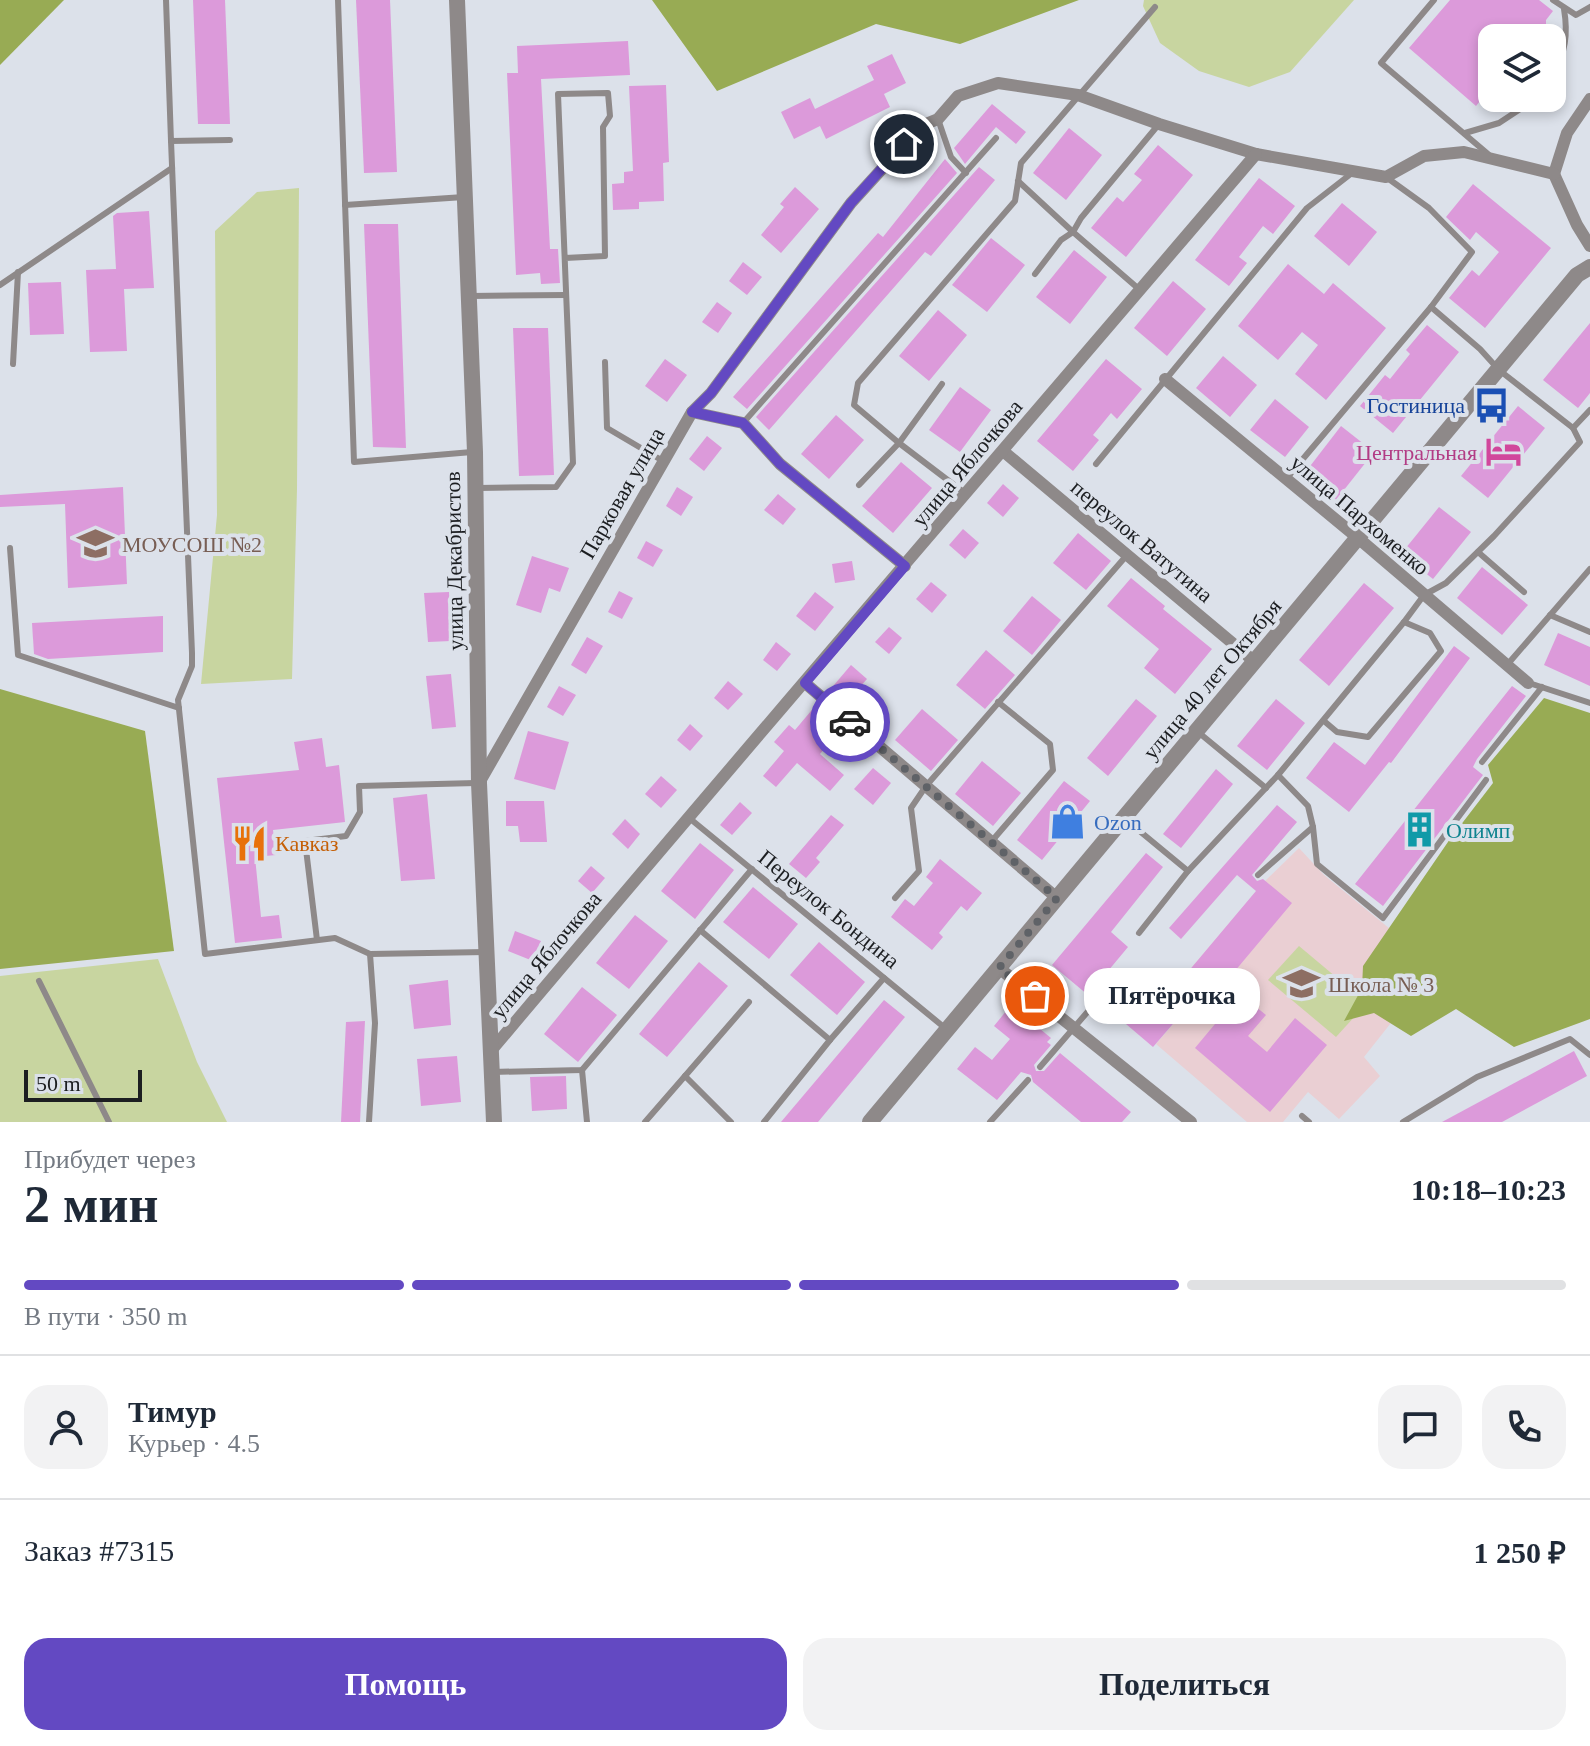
<!DOCTYPE html>
<html lang="ru">
<meta charset="utf-8">
<style>
body{margin:0;font-family:"Times New Roman",serif;background:#f2f2f3;color:#1f2937;height:100vh;display:flex;flex-direction:column;font-size:30px;white-space:nowrap}
*{box-sizing:border-box;margin:0}
p{font-size:26px;color:#747a83}
.icon{flex:none;width:44px;height:44px;fill:none;stroke:currentColor;stroke-width:2;stroke-linecap:round;stroke-linejoin:round}
.map{position:relative;height:1122px;overflow:hidden}
.details{display:flex;flex-direction:column;background:#fff;flex:1}
.details>*{flex:none}
.controls{position:absolute;left:1478px;top:24px;display:grid;gap:16px}
.controls a{display:grid;place-items:center;width:88px;height:88px;border-radius:16px;background:#fff;box-shadow:0 4px 12px #0003;font-size:40px}
.scale{position:absolute;left:24px;bottom:20px;width:118px;box-sizing:border-box;padding-left:8px;border:4px solid #1c1e21;border-top:0;font-size:22px;line-height:28px;white-space:nowrap;color:#1c1e21;-webkit-text-stroke:6px #dce1ea;paint-order:stroke}
.pin{position:absolute;display:grid;place-items:center;width:68px;height:68px;color:#fff;margin:-34px;border:4px solid #fff;border-radius:50%;box-shadow:0 2px 8px #0007}
.courier{position:absolute;display:grid;place-items:center;width:80px;height:80px;margin:-40px;border:6px solid #6349c2;border-radius:50%;background:#fff;color:#222;box-shadow:0 2px 10px #0007}
.bubble{position:absolute;height:56px;border-radius:24px;background:#fff;box-shadow:0 4px 12px #0003;font-size:26px;font-weight:600;line-height:56px;text-align:center}
.headline em{font-style:normal;font-weight:600}
.headline div{display:flex;flex-direction:column-reverse}
.headline{display:flex;align-items:center;justify-content:space-between;height:136px;padding:0 24px}
h1{font-size:52px;font-weight:600;line-height:60px}
.bar{display:grid;grid-template-columns:repeat(4,1fr);gap:12px 8px;align-content:center;height:96px;padding:0 24px}
.bar i{height:10px;border-radius:6px;background:#e0e1e3}
.bar .active{background:#6349c2}
.bar p{grid-column:span 4}
.line{display:flex;align-items:center;gap:20px;padding:0 24px;border-top:2px solid #e0e1e3}
.line div{flex:1}
.round{display:grid;place-items:center;flex:none;width:84px;height:84px;border-radius:24px;background:#f2f2f3}
.action{display:flex;gap:16px;margin-top:auto;padding:16px 24px}
.action a{flex:1;height:92px;border-radius:24px;background:#6349c2;color:#fff;font-size:32px;font-weight:600;line-height:92px;text-align:center}
.action a+a{background:#f2f2f3;color:#1f2937}
.map>svg:first-child{display:block}
.education{fill:#eacfd3}
.green{fill:#c8d5a0}
.forest{fill:#98ab54}
.building{fill:#dc9ada}
.lines{fill:none;stroke-linecap:round;stroke-linejoin:round}
.service{stroke:#8e8989;stroke-width:6}
.minor{stroke:#8e8989;stroke-width:12}
.tertiary{stroke:#8e8989;stroke-width:16}
.done{stroke:#5f6267;stroke-width:8;stroke-dasharray:0 14.4}
.route{stroke:#6349c2;stroke-width:10}
.labels{text-anchor:middle;dominant-baseline:central;stroke-width:8;stroke-linejoin:round;paint-order:stroke}
.transit-label{font-size:22px;fill:#164399;stroke:#dce1ea;text-anchor:end}
.hotel-label{font-size:22px;fill:#b23c85;stroke:#dce1ea;text-anchor:end}
.street-label{font-size:22px;fill:#1c1e21;stroke:#dce1ea}
.education-label{font-size:22px;fill:#785e54;stroke:#dce1ea;text-anchor:start}
.shop-label{font-size:22px;fill:#366cbe;stroke:#dce1ea;text-anchor:start}
.culture-label{font-size:22px;fill:#0d838f;stroke:#dce1ea;text-anchor:start}
.food-label{font-size:22px;fill:#c56008;stroke:#dce1ea;text-anchor:start}
</style>
<div class="map">
<svg width="1590" height="1122" viewBox="0 0 1590 1122">
<rect width="100%" height="100%" fill="#dce1ea"/>
<path class="education" d="M1299 848 1324 875 1395 933 1417 990 1364 1057 1380 1076 1339 1119 1308 1092 1283 1122H1247L1156 1044 1199 994 1182 979 1265 881Z"/>
<g class="green">
<path d="M1144 0H1354L1290 72 1249 87 1199 71 1160 43 1143 6Z"/>
<path d="M299 188 297 489 292 679 201 684 217 515 215 231 257 192Z"/>
<path d="M1299 946 1367 1003 1336 1037 1268 980Z"/>
<path d="M158 959 197 1062 227 1122H0V976Z"/>
</g>
<g class="forest">
<path d="M0 0H64L0 65Z"/>
<path d="M652 0H1079L960 44 876 24 717 91Z"/>
<path d="M0 689 145 731 174 951 0 969Z"/>
<path d="M1544 698 1590 713V1019L1514 1047 1456 1009 1411 1036 1374 1013 1344 1021 1362 988 1363 966 1450 839 1493 783 1488 765Z"/>
</g>
<g class="building">
<path d="M193 0H225L230 124H198Z"/>
<path d="M356 0H390L397 172 364 173Z"/>
<path d="M1450 0H1539L1553 11 1546 20V38H1492V92L1485 95 1476 106 1409 48Z"/>
<path d="M628 41 630 75 541 79 550 249H558L560 283 541 284 540 273 516 275 507 73H518L517 46Z"/>
<path d="M892 54 906 83 884 94 890 107 826 139 820 126 794 139 781 112 810 98 815 109 874 80 867 66Z"/>
<path d="M666 85 669 162 663 163 664 201 639 202V209L613 210 612 184 624 183V172L633 171 629 86Z"/>
<path d="M992 104 1026 132 1016 144 996 127 965 164 954 148Z"/>
<path d="M1069 128 1102 155 1066 200 1033 173Z"/>
<path d="M1158 145 1193 175 1126 257 1091 228 1117 197 1123 202 1142 180 1134 174Z"/>
<path d="M945 159 957 173 747 409 733 397 878 233 883 237Z"/>
<path d="M979 167 995 180 931 256 925 252 769 430 756 417Z"/>
<path d="M1259 178 1295 206 1273 234 1263 226 1239 257 1247 263 1229 286 1195 260Z"/>
<path d="M1473 184 1551 248 1485 328 1449 298 1472 270 1479 276 1499 252 1476 232 1470 240 1446 217Z"/>
<path d="M795 187 819 209 781 253 761 235 784 207 780 204Z"/>
<path d="M1342 203 1377 232 1349 266 1314 236Z"/>
<path d="M149 211 154 288 124 289 127 351 90 352 86 270 116 269 113 216 117 213Z"/>
<path d="M364 224H398L406 448 373 447Z"/>
<path d="M991 238 1025 265 987 312 952 285Z"/>
<path d="M1074 250 1107 277 1070 324 1036 297Z"/>
<path d="M743 262 762 277 747 295 729 281Z"/>
<path d="M1288 264 1324 294 1333 283 1386 328 1326 400 1295 374 1318 345 1302 332 1278 360 1238 326Z"/>
<path d="M1173 281 1206 309 1167 356 1134 328Z"/>
<path d="M61 282 64 334 30 335 28 283Z"/>
<path d="M717 302 732 313 718 333 702 322Z"/>
<path d="M938 310 967 335 929 381 899 356Z"/>
<path d="M1590 323V393L1578 408 1543 380Z"/>
<path d="M1427 325 1459 352 1393 433 1360 406 1385 375 1390 379 1410 354 1406 350Z"/>
<path d="M513 328H548L554 475 519 476Z"/>
<path d="M1223 356 1257 385 1230 417 1196 388Z"/>
<path d="M665 359 687 375 667 402 645 386Z"/>
<path d="M1106 359 1142 389 1117 419 1111 413 1093 435 1099 440 1073 471 1037 441Z"/>
<path d="M960 387 991 410 960 452 929 430Z"/>
<path d="M1275 399 1309 427 1285 457 1250 430Z"/>
<path d="M1518 406 1545 428 1488 498 1461 476Z"/>
<path d="M836 415 864 440 829 479 801 454Z"/>
<path d="M1341 426 1374 452 1336 500 1304 474Z"/>
<path d="M707 436 722 448 704 471 689 459Z"/>
<path d="M901 462 932 488 893 533 862 506Z"/>
<path d="M1003 484 1019 498 1003 517 987 503Z"/>
<path d="M123 487 127 584 68 588 65 504 0 507V495Z"/>
<path d="M677 487 693 497 681 516 666 506Z"/>
<path d="M778 494 796 509 783 525 764 510Z"/>
<path d="M1439 507 1471 532 1433 579 1401 554Z"/>
<path d="M963 529 979 543 965 559 949 545Z"/>
<path d="M1078 533 1111 561 1086 590 1053 563Z"/>
<path d="M646 541 663 550 653 567 637 558Z"/>
<path d="M532 556 569 568 560 592 549 588 541 613 516 605Z"/>
<path d="M852 561 855 580 835 583 832 564Z"/>
<path d="M1482 567 1528 605 1502 635 1457 598Z"/>
<path d="M1131 578 1165 606 1163 609 1212 649 1175 694 1144 668 1159 649 1107 606Z"/>
<path d="M931 582 947 595 932 613 916 599Z"/>
<path d="M1364 583 1394 608 1329 686 1299 660Z"/>
<path d="M619 591 633 598 622 619 608 612Z"/>
<path d="M449 592 451 641 428 642 424 593Z"/>
<path d="M815 592 834 607 815 631 796 616Z"/>
<path d="M1032 596 1061 620 1032 655 1003 631Z"/>
<path d="M163 616V652L48 659 34 654 32 623Z"/>
<path d="M889 627 902 638 889 654 875 642Z"/>
<path d="M1558 633 1590 647V686L1544 665Z"/>
<path d="M587 637 603 646 586 674 571 665Z"/>
<path d="M776 642 791 654 777 671 763 660Z"/>
<path d="M1454 646 1470 658 1391 763 1389 762 1349 812 1306 778 1334 742 1365 765Z"/>
<path d="M986 650 1015 675 985 709 956 685Z"/>
<path d="M851 665 867 679 850 698 834 685Z"/>
<path d="M451 674 456 727 432 729 426 676Z"/>
<path d="M728 681 743 694 728 710 714 698Z"/>
<path d="M559 686 576 695 563 716 547 707Z"/>
<path d="M1512 686 1526 696 1477 759 1473 767 1483 775 1383 906 1355 884Z"/>
<path d="M1136 699 1157 716 1108 776 1087 758Z"/>
<path d="M1276 699 1305 723 1267 770 1237 746Z"/>
<path d="M816 705 842 728 820 754 844 775 830 791 797 763 776 787 763 776 784 751 774 742 789 725 795 730Z"/>
<path d="M922 709 958 740 931 771 895 740Z"/>
<path d="M690 724 703 736 690 751 677 740Z"/>
<path d="M528 731 569 742 555 790 514 779Z"/>
<path d="M322 738 326 767 339 765 345 822 273 830 276 855 255 857 261 917 279 915 282 938 235 943 217 778 299 770 294 742Z"/>
<path d="M982 761 1021 793 993 826 955 794Z"/>
<path d="M873 768 891 783 873 805 854 789Z"/>
<path d="M1216 769 1233 784 1181 848 1163 834Z"/>
<path d="M661 776 677 790 661 808 645 794Z"/>
<path d="M1064 781 1090 801 1042 860 1017 840Z"/>
<path d="M427 794 435 879 401 881 393 798Z"/>
<path d="M506 801H544L547 842H520L518 826H506Z"/>
<path d="M740 802 752 813 732 835 720 825Z"/>
<path d="M1277 805 1297 822 1252 875 1257 881 1263 879 1292 903 1219 990 1214 986 1204 998 1182 979 1256 891 1237 875 1181 939 1169 928Z"/>
<path d="M831 815 844 825 816 858 820 862 806 878 789 864Z"/>
<path d="M625 819 640 834 628 849 612 834Z"/>
<path d="M700 843 734 870 695 919 661 891Z"/>
<path d="M1146 853 1163 867 1111 932 1128 947 1088 995 1052 965Z"/>
<path d="M940 859 982 893 967 911 961 906 939 933 943 937 932 950 891 917 905 899 914 906 933 883 926 877Z"/>
<path d="M591 866 605 878 592 893 578 881Z"/>
<path d="M753 887 798 924 769 959 723 922Z"/>
<path d="M635 915 668 941 629 989 596 963Z"/>
<path d="M515 931 541 941 533 961 508 951Z"/>
<path d="M819 942 865 982 837 1015 790 975Z"/>
<path d="M699 962 728 986 667 1057 639 1034Z"/>
<path d="M448 980 451 1025 414 1029 409 985Z"/>
<path d="M1139 983 1179 1017 1153 1047 1113 1013Z"/>
<path d="M582 987 617 1015 578 1062 544 1034Z"/>
<path d="M1240 994 1266 1015 1248 1036 1267 1052 1295 1018 1327 1045 1270 1112 1195 1048Z"/>
<path d="M884 1000 905 1017 818 1122H781Z"/>
<path d="M1011 1005 1051 1038 1047 1042 1051 1045 1034 1065 1036 1071H1044L1060 1053 1131 1112 1122 1122H1081L1033 1082 1031 1075 1021 1072 997 1100 957 1069 975 1047 992 1060 1010 1039 994 1026Z"/>
<path d="M365 1021 360 1122H341L346 1022Z"/>
<path d="M1574 1051 1587 1076 1502 1122H1442Z"/>
<path d="M457 1056 461 1102 421 1106 417 1059Z"/>
<path d="M566 1076 567 1109 532 1111 530 1077Z"/>
</g>
<g class="lines">
<g class="service">
<path d="M166 0 171 141 230 140"/>
<path d="M338 0 354 462 472 452"/>
<path d="M1434 0 1381 63 1488 154"/>
<path d="M1553 0 1576 15 1590 7"/>
<path d="M1552 75C1566 54 1568 33 1564 9"/>
<path d="M938 119 951 157 966 173"/>
<path d="M1465 133 1499 123 1537 98"/>
<path d="M171 141 192 653V666L178 700 205 954 335 938 370 954 486 952"/>
<path d="M1386 177 1429 208 1472 252 1431 307 1480 349 1499 370 1573 428 1580 442 1494 536 1446 583 1424 595 1404 622"/>
<path d="M1018 181 1073 232 1061 240 1035 274"/>
<path d="M345 205 464 197"/>
<path d="M0 285 172 168"/>
<path d="M1140 290 1073 232 1081 218 1159 124"/>
<path d="M470 296 566 295"/>
<path d="M605 362 607 428 663 461"/>
<path d="M13 364 18 272"/>
<path d="M743 423 996 138"/>
<path d="M1573 428 1590 410"/>
<path d="M1096 464 1307 208 1352 173"/>
<path d="M1286 479 1431 307"/>
<path d="M859 485 899 443 942 384"/>
<path d="M478 488 556 487 573 463 558 94 608 93 610 116 603 127 605 256 565 258"/>
<path d="M966 494 899 443 854 405 858 383 1015 201 1021 163 1155 7"/>
<path d="M10 548 18 655 179 708"/>
<path d="M1478 552 1524 592"/>
<path d="M1550 615 1590 632"/>
<path d="M1507 665 1590 569"/>
<path d="M1529 683 1590 703"/>
<path d="M1198 732 1266 788"/>
<path d="M1482 762 1542 687"/>
<path d="M688 817 945 1028"/>
<path d="M1125 819 1188 871 1139 933"/>
<path d="M1313 827 1317 864 1383 918 1486 780"/>
<path d="M991 842 1053 770 1050 744 998 702"/>
<path d="M1188 871 1278 775 1404 622 1430 633 1441 651 1368 737 1337 732 1324 721"/>
<path d="M1258 875 1313 827 1308 806 1278 775"/>
<path d="M895 898 919 871 911 808 926 786 1127 555"/>
<path d="M700 930 830 1040 884 978"/>
<path d="M317 940 305 841 346 836 360 812 359 786 476 783"/>
<path d="M39 981 109 1122"/>
<path d="M1040 1067 1109 987"/>
<path d="M582 1070 587 1122"/>
<path d="M492 1072 582 1070 752 869"/>
<path d="M1302 1116 1309 1122"/>
<path d="M369 1122 375 1023 370 954"/>
<path d="M645 1122 685 1076"/>
<path d="M731 1122 685 1076 749 1002"/>
<path d="M764 1122 830 1040"/>
<path d="M990 1122 1028 1080"/>
<path d="M1403 1122 1477 1077 1570 1039 1590 1055"/>
</g>
<g class="minor">
<path d="M1554 174 1567 133 1590 99"/>
<path d="M1554 174 1577 225 1590 246"/>
<path d="M1165 379 1358 538 1528 683"/>
<path d="M692 412 743 423 780 464 905 566"/>
<path d="M1003 451 1255 662"/>
<path d="M805 683 1057 898"/>
<path d="M479 783 692 412 711 393 851 203 921 126 938 119 958 96 998 83 1078 95 1159 124 1256 154 1386 177 1424 156 1464 152 1554 174"/>
<path d="M999 968 1191 1122"/>
<path d="M490 1052C743 751 1001 453 1256 154"/>
</g>
<g class="tertiary">
<path d="M457 0 475 452 479 783 494 1122"/>
<path d="M870 1122 1577 275 1590 267"/>
</g>
</g>
<g class="lines">
<path class="done" d="M850 722 1057 898 999 968 1035 996"/>
<path class="route" d="M850 722 805 683 905 566 780 464 743 423 692 412 711 393 851 203 904 144"/>
</g>
<defs>
<symbol id="bus-bare" viewBox="-9 -9 18 18"><path d="M-5-6H5V4H4V6H2V4H-2V6H-4V4H-5ZM-3.5-4V0h7V-4ZM-3.5 1.2v1.5H-2V1.2ZM2 1.2v1.5H3.5V1.2Z" fill="#1a4fb4" stroke="#dce1ea" stroke-width="2.5" paint-order="stroke"/></symbol>
<symbol id="hotel-bare" viewBox="-9 -9 18 18"><path d="M-6-4.5h1.5V1H6V5H4.5V3h-9V5H-6ZM-4 0a1.8 1.8 0 1 1 3.6 0ZM.5 0V-2.5h3Q6-2.5 6 0Z" fill="#d1479c" stroke="#dce1ea" stroke-width="2.5" paint-order="stroke"/></symbol>
<symbol id="school-bare" viewBox="-9 -9 18 18"><path d="M0-5L7-2L0 1L-7-2ZM-4 1L0 2.5L4 1V4Q0 6-4 4Z" fill="#8d6e63" stroke="#dce1ea" stroke-width="2.5" paint-order="stroke"/></symbol>
<symbol id="shop-bare" viewBox="-9 -9 18 18"><path d="M-5-2.5h2.3a2.7 3.5 0 0 1 5.4 0H5L5.5 6h-11ZM-1.5-2.5h3a1.5 2.3 0 0 0-3 0Z" fill="#3f7fe0" stroke="#dce1ea" stroke-width="2.5" paint-order="stroke"/></symbol>
<symbol id="building-bare" viewBox="-9 -9 18 18"><path d="M-4-6H4V6H1V3H-1V6H-4ZM-2.5-4.3h1.7v1.8h-1.7ZM.8-4.3h1.7v1.8H.8ZM-2.5-1h1.7V.8h-1.7ZM.8-1h1.7V.8H.8Z" fill="#0f9aa8" stroke="#dce1ea" stroke-width="2.5" paint-order="stroke"/></symbol>
<symbol id="restaurant-bare" viewBox="-9 -9 18 18"><path d="M-5-6h1v4h1v-4h1v4h1v-4h1v5L-1.5 .5V6h-2V.5L-5-1ZM5-6V6H3V1.5H1.5Q1.5-4 5-6Z" fill="#e8710a" stroke="#dce1ea" stroke-width="2.5" paint-order="stroke"/></symbol>
</defs>
<g fill-rule="evenodd">
<use href="#bus-bare" x="1466" y="380" width="51" height="51"/>
<use href="#hotel-bare" x="1478" y="426" width="51" height="51"/>
<use href="#school-bare" x="70" y="518" width="51" height="51"/>
<use href="#shop-bare" x="1042" y="796" width="51" height="51"/>
<use href="#building-bare" x="1394" y="804" width="51" height="51"/>
<use href="#restaurant-bare" x="224" y="818" width="51" height="51"/>
<use href="#school-bare" x="1276" y="958" width="51" height="51"/>
</g>
<g class="labels">
<g class="transit-label">
<text x="1465" y="405">Гостиница</text>
</g>
<g class="hotel-label">
<text x="1477" y="452">Центральная</text>
</g>
<g class="street-label">
<text transform="translate(967 463) rotate(-50)">улица Яблочкова</text>
<text transform="translate(622 493) rotate(-60)">Парковая улица</text>
<text transform="translate(1360 515) rotate(40)">улица Пархоменко</text>
<text transform="translate(1142 541) rotate(40)">переулок Ватутина</text>
<text transform="translate(454 561) rotate(-91)">улица Декабристов</text>
<text transform="translate(1212 679) rotate(-50)">улица 40 лет Октября</text>
<text transform="translate(829 909) rotate(39)">Переулок Бондина</text>
<text transform="translate(546 955) rotate(-50)">улица Яблочкова</text>
</g>
<g class="education-label">
<text x="122" y="544">МОУСОШ №2</text>
<text x="1328" y="984">Школа № 3</text>
</g>
<g class="shop-label">
<text x="1094" y="822">Ozon</text>
</g>
<g class="culture-label">
<text x="1446" y="830">Олимп</text>
</g>
<g class="food-label">
<text x="275" y="843">Кавказ</text>
</g>
</g>
</svg>
<div class="controls">
<a><svg class="icon" aria-label="layers" viewBox="0 0 24 24"><path d="M12 4l9 5-9 5-9-5zM3 14l9 5 9-5"/></svg></a>
</div>
<div class="scale">50 m</div>
<div class="pin" style="left:1035px;top:996px;background:#ea580c"><svg class="icon" aria-label="bag" viewBox="0 0 24 24"><path d="M5 8h14l-1 12H6zM9 8a3 3 0 0 1 6 0"/></svg></div>
<div class="pin" style="left:904px;top:144px;background:#1f2937"><svg class="icon" aria-label="home" viewBox="0 0 24 24"><path d="M3 11l9-7 9 7M6 9v11h12V9"/></svg></div>
<div class="courier" style="left:850px;top:722px"><svg class="icon" aria-label="car" viewBox="0 0 24 24"><path d="M5 17H2v-5l4-1 3-4h7l3 4 3 1v5h-3M9 17h6M6 11h13"/><circle cx="7" cy="17" r="2"/><circle cx="17" cy="17" r="2"/></svg></div>
<div class="bubble" style="left:1084px;top:968px;width:176px">Пятёрочка</div>
</div>
<section class="details">
<div class="headline"><div><h1>2 мин</h1><p>Прибудет через</p></div><em>10:18–10:23</em></div>
<div class="bar"><i class="active"></i><i class="active"></i><i class="active"></i><i></i><p>В пути · 350 m</p></div>
<div class="line" style="height:144px"><a class="round"><svg class="icon" aria-label="person" viewBox="0 0 24 24"><circle cx="12" cy="8" r="4"/><path d="M4 21q1-7 8-7t8 7"/></svg></a><div><b>Тимур</b><p>Курьер · 4.5</p></div><a class="round"><svg class="icon" aria-label="chat" viewBox="0 0 24 24"><path d="M4 5h16v11H9l-5 4z"/></svg></a><a class="round"><svg class="icon" aria-label="phone" viewBox="0 0 24 24"><path d="M5 4h4l2 5-3 2q2 4 5 5l2-3 5 2v4C11 20 4 13 5 4z"/></svg></a></div>
<div class="line" style="height:104px"><div>Заказ #7315</div><b>1 250 ₽</b></div>
<div class="action"><a>Помощь</a><a>Поделиться</a></div>
</section>
